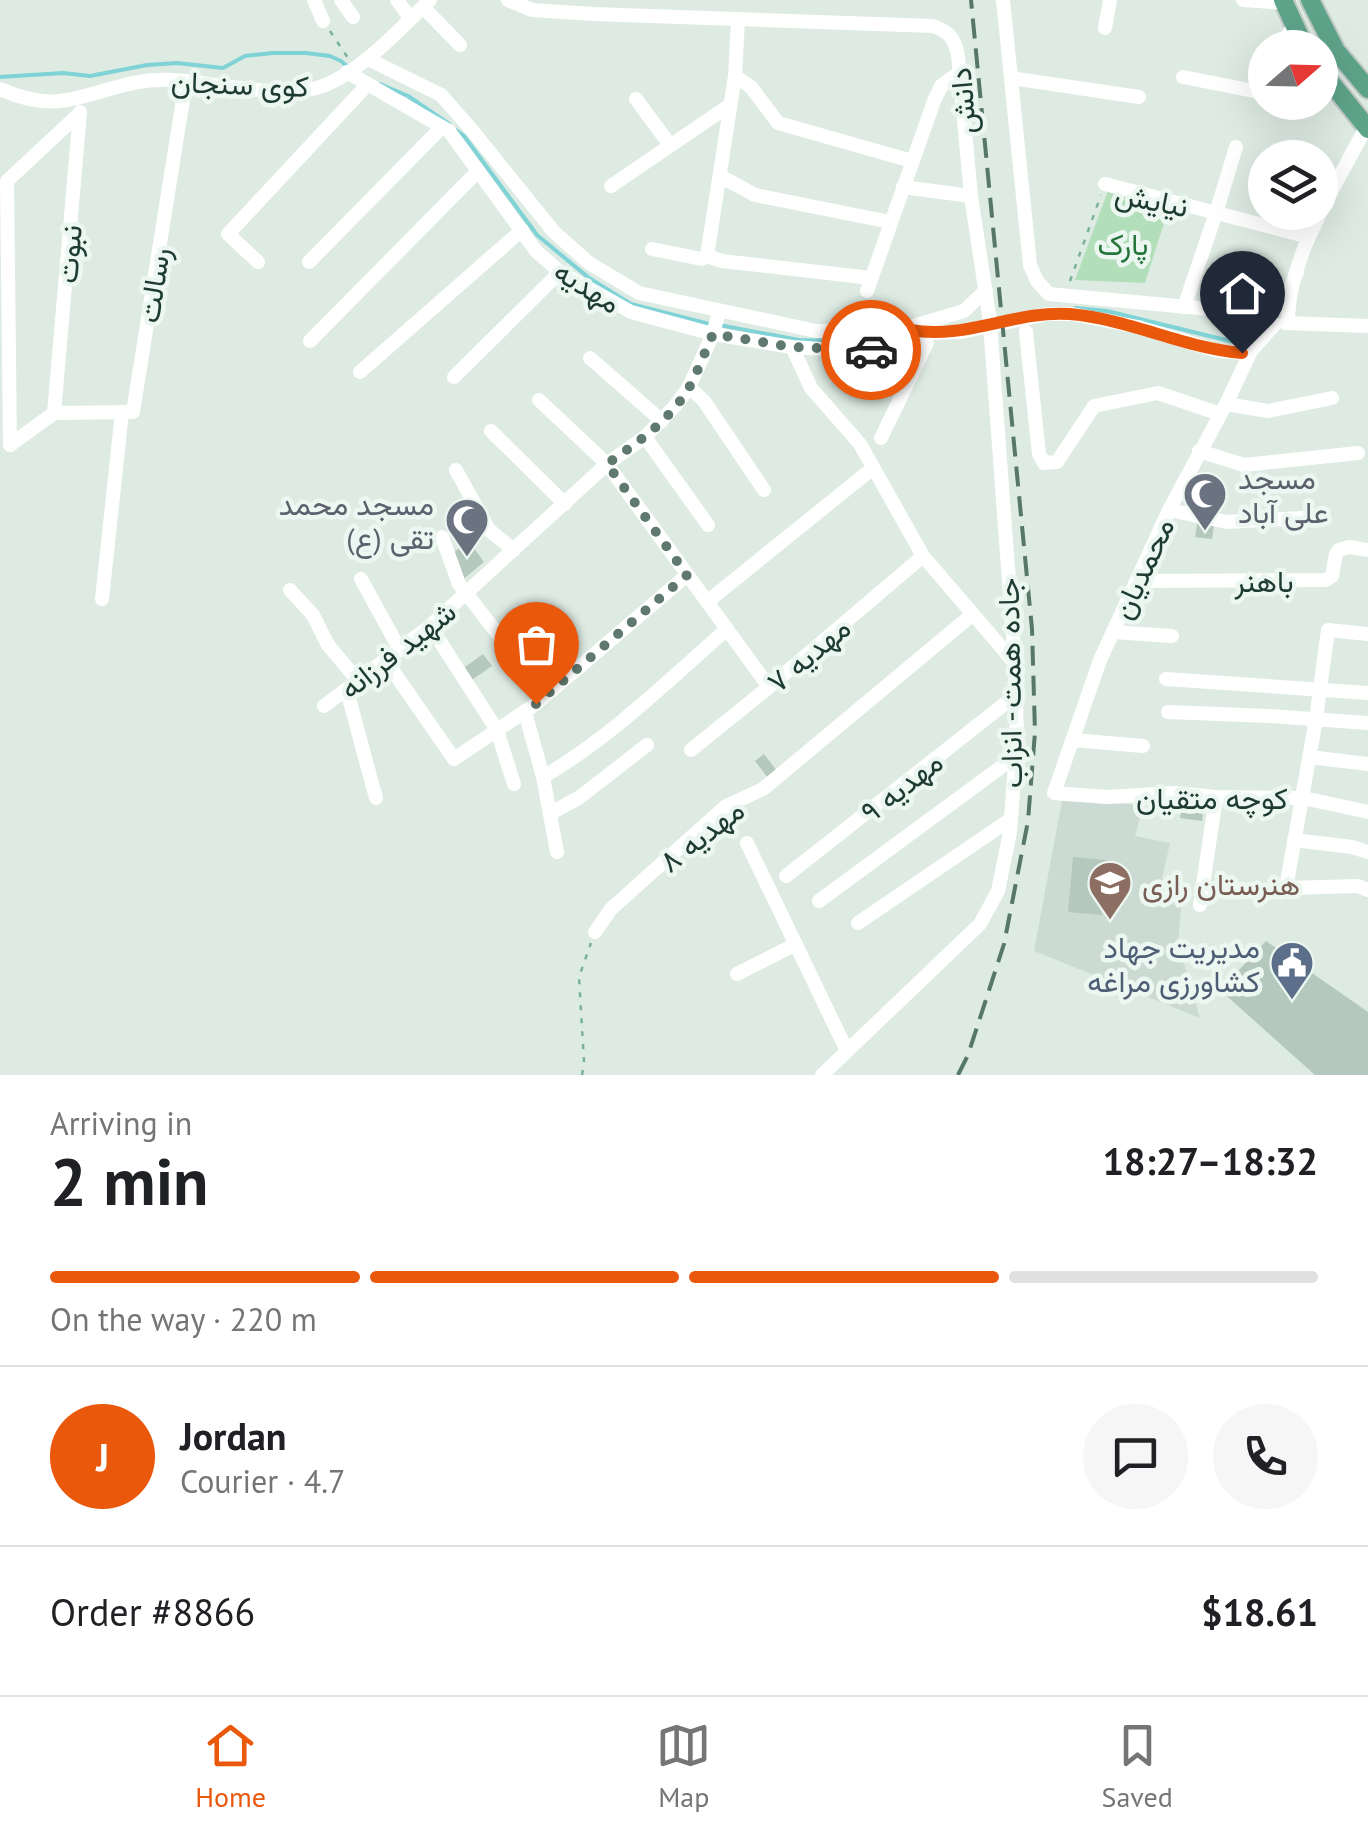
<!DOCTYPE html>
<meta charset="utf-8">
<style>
body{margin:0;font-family:"PT Sans",Vazirmatn,sans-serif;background:#f6f6f6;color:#202124;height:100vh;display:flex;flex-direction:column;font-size:38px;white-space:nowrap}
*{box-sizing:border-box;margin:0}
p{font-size:32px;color:#757577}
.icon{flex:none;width:55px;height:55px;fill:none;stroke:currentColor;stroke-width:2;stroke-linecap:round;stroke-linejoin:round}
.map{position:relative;height:1075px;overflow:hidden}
.panel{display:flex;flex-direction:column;background:#fff;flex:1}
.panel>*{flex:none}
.needle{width:65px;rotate:70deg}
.controls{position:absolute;left:1248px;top:30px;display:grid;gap:20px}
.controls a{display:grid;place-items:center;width:90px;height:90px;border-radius:50%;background:#fff;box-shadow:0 10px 40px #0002;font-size:50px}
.pin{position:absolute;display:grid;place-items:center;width:85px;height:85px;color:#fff;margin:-102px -42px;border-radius:50% 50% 50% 0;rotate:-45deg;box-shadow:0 0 10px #0007}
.pin .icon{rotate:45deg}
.courier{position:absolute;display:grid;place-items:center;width:100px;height:100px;margin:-50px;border:8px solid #ea580c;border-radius:50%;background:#fff;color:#222;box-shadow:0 2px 12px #0007}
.summary em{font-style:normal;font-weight:700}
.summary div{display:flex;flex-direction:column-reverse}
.summary{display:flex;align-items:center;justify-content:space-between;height:170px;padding:0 50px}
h1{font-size:65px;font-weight:700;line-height:75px}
.bar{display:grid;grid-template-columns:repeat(4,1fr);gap:15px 10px;align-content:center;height:120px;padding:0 50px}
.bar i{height:12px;border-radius:8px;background:#e0e0e0}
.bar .on{background:#ea580c}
.bar p{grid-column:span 4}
.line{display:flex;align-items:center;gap:25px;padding:0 50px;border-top:2px solid #e0e0e0}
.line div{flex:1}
.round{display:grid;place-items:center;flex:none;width:105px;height:105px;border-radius:52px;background:#f6f6f6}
.dock{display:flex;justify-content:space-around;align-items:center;height:140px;border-top:2px solid #e0e0e0;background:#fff;font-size:28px;color:#757577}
.dock a{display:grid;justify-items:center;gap:5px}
.dock .on{color:#ea580c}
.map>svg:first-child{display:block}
.built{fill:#cbdad2}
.green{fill:#b3deba}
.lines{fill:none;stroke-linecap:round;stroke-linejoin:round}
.stream{stroke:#7fd2d6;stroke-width:4}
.building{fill:#b5c8be}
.major-casing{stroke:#c0c8c5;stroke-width:22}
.path{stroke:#7ab19a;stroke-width:2.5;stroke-dasharray:5 8;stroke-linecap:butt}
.minor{stroke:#fff;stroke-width:14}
.major{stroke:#5da48a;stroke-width:18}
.rail{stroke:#57776b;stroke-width:4;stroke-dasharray:20 10;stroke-linecap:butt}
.minor-bridge{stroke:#fff;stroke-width:14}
.done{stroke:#60796f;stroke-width:10;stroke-dasharray:0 18}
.route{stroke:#ea580c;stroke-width:12}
.labels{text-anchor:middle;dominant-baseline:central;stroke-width:9;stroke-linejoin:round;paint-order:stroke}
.street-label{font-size:30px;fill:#1d3b30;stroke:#edf7f1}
.park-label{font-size:30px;fill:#24753a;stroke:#edf7f1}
.worship-label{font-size:30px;fill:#5b616d;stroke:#edf7f1;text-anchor:start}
.education-label{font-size:30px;fill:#785e54;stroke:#edf7f1;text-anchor:start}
.service-label{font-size:30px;fill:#4e5e75;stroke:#edf7f1;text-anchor:end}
</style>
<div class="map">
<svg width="1368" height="1075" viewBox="0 0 1368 1075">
<rect width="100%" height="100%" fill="#ddebe3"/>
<path class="built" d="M1062 801 1143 805 1135 836 1170 843 1162 879 1173 882 1182 900 1178 942 1200 1018 1034 951Z"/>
<path class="green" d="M1109 188 1169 207 1145 283 1075 280Z"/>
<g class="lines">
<g class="stream">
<path d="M0 77 63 73 90 76 147 65 177 63 223 68 245 56 273 53H306L330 56 341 61 349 68"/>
<path d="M380 84 408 96 449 124"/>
<path d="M456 130 464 136 537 235 589 278 631 304 709 324"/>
<path d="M1075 308 1107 311 1238 343 1250 339 1255 329"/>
<path d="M719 325 799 340 883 342"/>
</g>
</g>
<g class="building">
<path d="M1197 524 1214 526 1212 539 1195 537Z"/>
<path d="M468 540 484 562 461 581 451 555Z"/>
<path d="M483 654 492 666 469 682 461 670Z"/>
<path d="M764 754 777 771 768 778 755 761Z"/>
<path d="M1183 801 1204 804 1202 821 1180 818Z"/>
<path d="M1073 857 1107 860 1102 915 1068 912Z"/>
<path d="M1266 941 1368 1012V1075H1315L1220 990Z"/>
</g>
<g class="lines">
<defs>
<g id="major">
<path d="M1283 0 1305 48"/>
<path d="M1310 0 1336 51 1368 89"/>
<path d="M1320 69 1368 129"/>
</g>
</defs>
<use href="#major" class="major-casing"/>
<g class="path">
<path d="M330 31 348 58"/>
<path d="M1070 281 1101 195"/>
<path d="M582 1075 584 1062 579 977 591 943"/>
</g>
<g class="minor">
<path d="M314 0 323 21"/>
<path d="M341 0 353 17"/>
<path d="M397 0 410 18"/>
<path d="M508 0 532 10 593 14 933 26C950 32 954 38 958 55L971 196 989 315"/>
<path d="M1003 0 1030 265 1037 281 1049 294 1263 314C1284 308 1289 291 1297 272"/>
<path d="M1243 0 1285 3"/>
<path d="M423 7 460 45"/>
<path d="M1105 28 1110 0"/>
<path d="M1278 48 1295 25"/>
<path d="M368 59 441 95 471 129 554 232 589 263 639 293 816 331 903 329 964 311 986 290"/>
<path d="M347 72 449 131 536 251 560 272 631 312 713 334 792 347 851 351 904 347 911 345 913 337 910 331 903 329"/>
<path d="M735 76 751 87 778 123 912 161"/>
<path d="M1183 77 1264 93 1265 88"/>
<path d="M1011 78 1139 97"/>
<path d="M0 89C20 98 45 104 67 100 105 93 130 78 171 80 212 82 287 100 323 86 362 71 400 29 430 0"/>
<path d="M636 99 670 145"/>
<path d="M720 176 755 195 890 222"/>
<path d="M1105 184 1309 237"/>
<path d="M611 186 730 105"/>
<path d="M903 187 971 196"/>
<path d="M652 249 702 259 707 256 722 261 871 278"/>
<path d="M707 256 735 76 738 20"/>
<path d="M258 262 228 234 368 84"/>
<path d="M309 262 442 127"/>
<path d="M867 291 934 101 941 86 960 72"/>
<path d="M1184 307 1216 213 1236 147"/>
<path d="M1288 316C1291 252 1337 184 1366 127"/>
<path d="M1285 323 1368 326"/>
<path d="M911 331 927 333 961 332 1047 314H1072L1138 327 1218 351 1242 353 1251 351 1275 324"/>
<path d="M1026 332 1039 454 1044 463 1057 462 1094 406 1158 393 1220 414"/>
<path d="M310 341 478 171"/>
<path d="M792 347 811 388 860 444 923 556 1014 662"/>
<path d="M1251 351 1226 404 1169 510 1100 660 1054 793 1107 797 1174 793 1216 797 1303 798 1368 812"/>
<path d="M590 358 662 421"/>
<path d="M360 372 522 230"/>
<path d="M454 377 560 272"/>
<path d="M689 387 704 401 764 490"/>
<path d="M539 400 607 464 769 687"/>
<path d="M1226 404 1268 411 1332 398"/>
<path d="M54 413 133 412 186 81"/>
<path d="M54 413 80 112"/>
<path d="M491 431 565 504"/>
<path d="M645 437 708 525"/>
<path d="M881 438 927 343 906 346"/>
<path d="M10 445 7 181 80 113"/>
<path d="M10 445 54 413"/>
<path d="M1199 451 1244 465 1358 453"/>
<path d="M456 470 489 530 514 550"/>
<path d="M1169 510 1227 522 1318 517"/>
<path d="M442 537 459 584 504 642"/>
<path d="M361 579 400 650"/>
<path d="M1137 581 1326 580 1332 576 1336 554 1339 550 1349 547 1368 550"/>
<path d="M290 590 313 615 328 645 359 682"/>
<path d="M102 599 122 412"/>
<path d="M707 602 873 468"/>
<path d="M430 626 497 730 514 784"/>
<path d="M1113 632 1172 636"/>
<path d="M1368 634 1328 630 1316 719 1286 888 1358 886 1368 890"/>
<path d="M386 661 454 759 536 704 687 575"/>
<path d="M1166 679 1368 693"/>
<path d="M347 691 376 798"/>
<path d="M324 706 430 626 607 464 645 437 675 406 689 387 713 334 719 311"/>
<path d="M525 712 543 777 557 852"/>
<path d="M1168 712 1269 716 1368 723"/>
<path d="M1073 740 1143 746"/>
<path d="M691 750 769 687 923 556"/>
<path d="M1309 757 1368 764"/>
<path d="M543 777C611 737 668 681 727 629"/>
<path d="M551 813 580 797 647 745"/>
<path d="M1294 840 1352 847 1368 852"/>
<path d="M747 843 847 1051"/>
<path d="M786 876 1016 695"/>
<path d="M819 901 1016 756"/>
<path d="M1200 905 1216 797"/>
<path d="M858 923 1011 819"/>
<path d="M595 932 611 909 726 806 763 789 973 614"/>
<path d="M737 974 796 944"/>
<path d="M822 1075 980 924 998 891 1010 832 1017 737 1015 663 991 337"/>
</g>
<use href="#major" class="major"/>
<path class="rail" d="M958 1075 968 1055 1004 944 1028 821 1035 732 1032 629 971 0"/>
<path class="minor-bridge" d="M989 315 991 337"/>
</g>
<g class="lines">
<path class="done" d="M536 704 687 575 607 464C638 442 671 420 690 386 699 369 705 351 713 334L792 347 871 350"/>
<path class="route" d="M871 350 911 345 913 337 910 330C967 340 1015 310 1070 314 1129 319 1184 348 1242 353"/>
</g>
<defs>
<symbol id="mosque-pin" viewBox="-11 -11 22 30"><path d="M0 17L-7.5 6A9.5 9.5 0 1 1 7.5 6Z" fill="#6b7280" stroke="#edf7f1"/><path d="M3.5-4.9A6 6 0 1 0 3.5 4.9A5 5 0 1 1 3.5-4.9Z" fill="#fff"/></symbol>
<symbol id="school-pin" viewBox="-11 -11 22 30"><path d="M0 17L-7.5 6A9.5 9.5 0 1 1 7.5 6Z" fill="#8d6e63" stroke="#edf7f1"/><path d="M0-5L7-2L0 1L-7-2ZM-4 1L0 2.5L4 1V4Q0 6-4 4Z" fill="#fff"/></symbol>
<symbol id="civic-pin" viewBox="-11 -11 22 30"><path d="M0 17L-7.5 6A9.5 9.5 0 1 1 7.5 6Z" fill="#5c6f8a" stroke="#edf7f1"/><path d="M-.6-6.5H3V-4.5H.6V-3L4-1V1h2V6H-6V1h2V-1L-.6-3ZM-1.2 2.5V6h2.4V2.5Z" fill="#fff"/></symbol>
</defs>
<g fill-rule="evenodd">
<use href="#mosque-pin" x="1180" y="469" width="50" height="68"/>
<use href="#mosque-pin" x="442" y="495" width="50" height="68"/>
<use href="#school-pin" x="1085" y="858" width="50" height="68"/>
<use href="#civic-pin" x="1267" y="938" width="50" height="68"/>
</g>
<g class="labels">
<g class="street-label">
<text transform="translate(240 83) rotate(2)">کوی سنجان</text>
<text transform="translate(962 101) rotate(-95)">دانش</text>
<text transform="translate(1152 199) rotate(11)">نیایش</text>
<text transform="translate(68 254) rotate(-85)">نبوت</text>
<text transform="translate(153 285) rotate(-81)">رسالت</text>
<text transform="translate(588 286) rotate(32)">مهدیه</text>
<text transform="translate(1142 568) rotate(-65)">محمدیان</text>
<text x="1264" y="580">باهنر</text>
<text transform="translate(397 649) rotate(-38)">شهید فرزانه</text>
<text transform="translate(808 654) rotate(-40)">مهدیه ۷</text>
<text transform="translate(1009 683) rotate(-91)">جاده همت - انزاب</text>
<text transform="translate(901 786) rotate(-38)">مهدیه ۹</text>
<text x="1212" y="797">کوچه متقیان</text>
<text transform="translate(701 835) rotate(-38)">مهدیه ۸</text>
</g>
<g class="park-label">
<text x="1123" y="243">پارک</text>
</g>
<g class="worship-label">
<text x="1238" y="477">مسجد<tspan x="1238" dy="34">علی آباد</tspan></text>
<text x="434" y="503" text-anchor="end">مسجد محمد<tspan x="434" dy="34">تقی (ع)</tspan></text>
</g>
<g class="education-label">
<text x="1142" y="883">هنرستان رازی</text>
</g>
<g class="service-label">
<text x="1260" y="946">مدیریت جهاد<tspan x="1260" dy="34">کشاورزی مراغه</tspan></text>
</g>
</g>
</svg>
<div class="controls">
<a><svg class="needle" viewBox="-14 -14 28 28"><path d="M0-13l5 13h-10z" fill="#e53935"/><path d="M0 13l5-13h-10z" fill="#757577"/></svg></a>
<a><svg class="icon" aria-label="layers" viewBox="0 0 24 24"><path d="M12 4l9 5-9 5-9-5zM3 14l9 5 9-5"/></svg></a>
</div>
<div class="pin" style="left:536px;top:704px;background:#ea580c"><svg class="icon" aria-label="bag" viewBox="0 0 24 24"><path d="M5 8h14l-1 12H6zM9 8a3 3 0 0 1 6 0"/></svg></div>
<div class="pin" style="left:1242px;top:353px;background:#1f2937"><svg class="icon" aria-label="home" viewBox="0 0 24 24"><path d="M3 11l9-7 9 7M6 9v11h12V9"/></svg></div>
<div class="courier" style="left:871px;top:350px"><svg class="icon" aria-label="car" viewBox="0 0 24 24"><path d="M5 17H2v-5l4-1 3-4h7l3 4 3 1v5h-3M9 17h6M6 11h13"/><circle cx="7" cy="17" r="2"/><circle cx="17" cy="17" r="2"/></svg></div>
</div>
<section class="panel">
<div class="summary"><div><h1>2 min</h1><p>Arriving in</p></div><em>18:27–18:32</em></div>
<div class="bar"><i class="on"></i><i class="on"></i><i class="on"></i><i></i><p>On the way · 220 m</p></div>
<div class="line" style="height:180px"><b class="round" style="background:#ea580c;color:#fff">J</b><div><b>Jordan</b><p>Courier · 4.7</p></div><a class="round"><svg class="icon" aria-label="chat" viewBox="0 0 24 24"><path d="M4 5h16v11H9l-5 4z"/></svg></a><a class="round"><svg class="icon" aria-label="phone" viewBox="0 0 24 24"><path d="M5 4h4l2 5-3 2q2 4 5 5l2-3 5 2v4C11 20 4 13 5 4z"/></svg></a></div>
<div class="line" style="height:130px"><div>Order #8866</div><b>$18.61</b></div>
</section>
<nav class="dock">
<a class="on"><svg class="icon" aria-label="home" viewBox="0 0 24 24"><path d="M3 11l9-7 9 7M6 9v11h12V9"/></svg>Home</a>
<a><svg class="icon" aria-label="map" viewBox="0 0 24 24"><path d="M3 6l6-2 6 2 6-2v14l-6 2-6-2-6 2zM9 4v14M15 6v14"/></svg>Map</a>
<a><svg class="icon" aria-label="saved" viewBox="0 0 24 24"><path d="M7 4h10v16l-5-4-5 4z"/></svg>Saved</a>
</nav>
